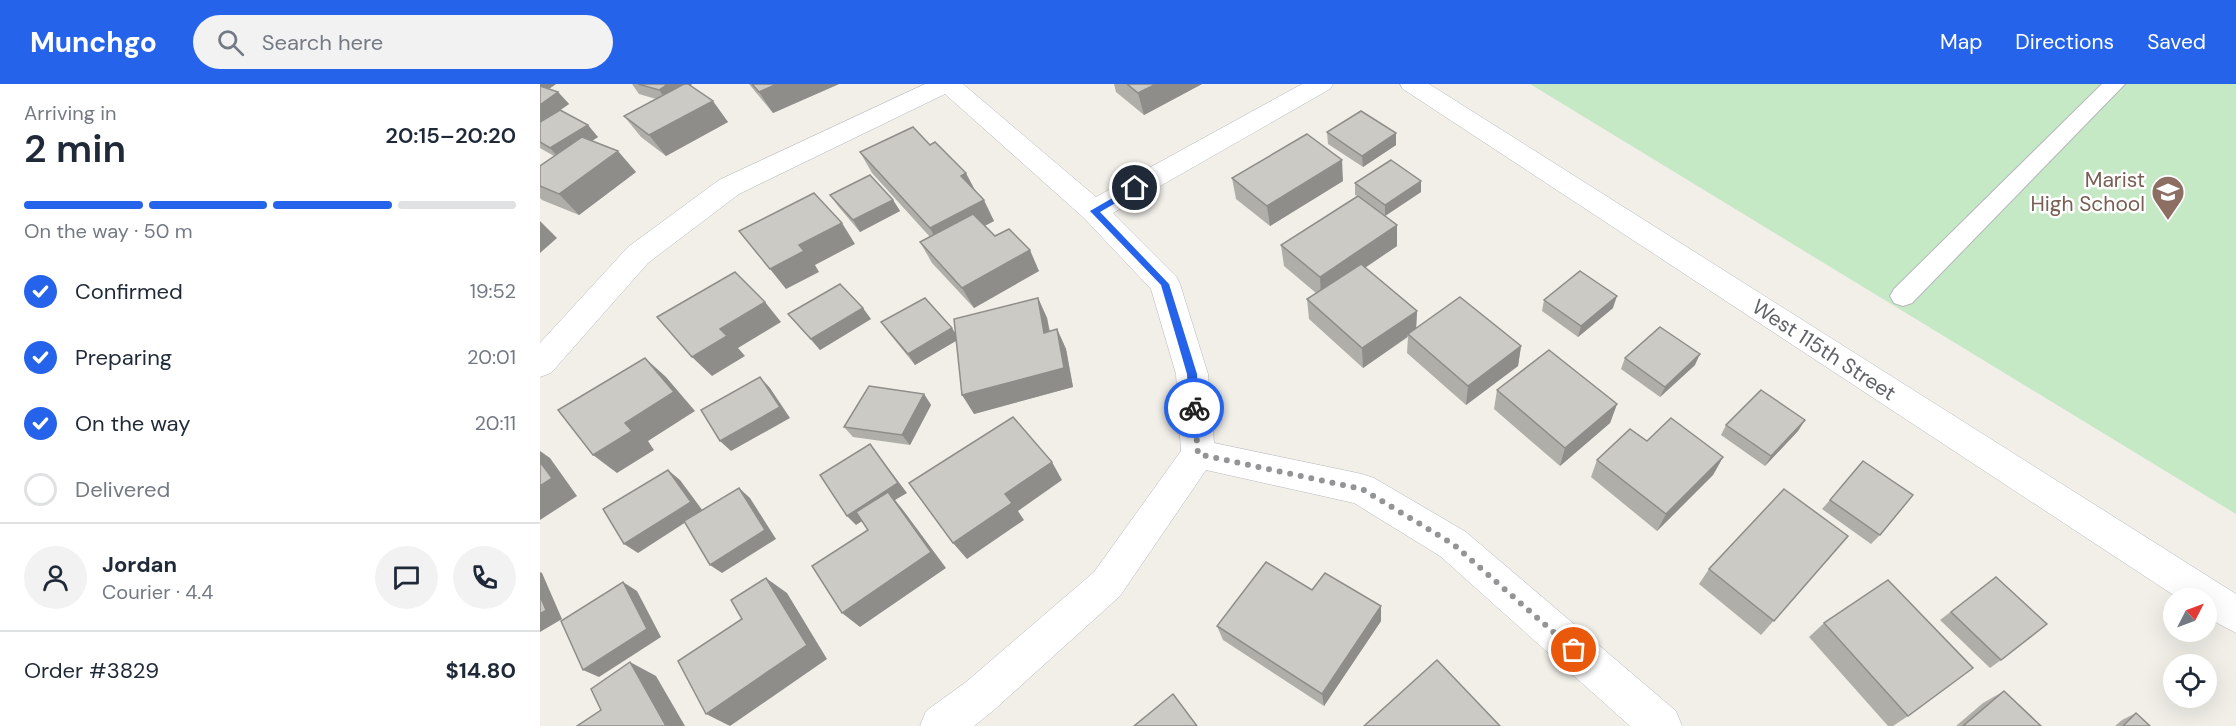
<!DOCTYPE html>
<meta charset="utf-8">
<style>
body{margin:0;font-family:"DM Sans",sans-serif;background:#f2f2f3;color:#1f2937;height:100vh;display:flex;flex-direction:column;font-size:22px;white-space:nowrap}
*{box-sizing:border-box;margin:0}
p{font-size:20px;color:#747a83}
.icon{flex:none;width:33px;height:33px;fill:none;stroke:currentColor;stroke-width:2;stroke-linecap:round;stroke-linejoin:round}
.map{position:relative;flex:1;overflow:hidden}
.side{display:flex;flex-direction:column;background:#fff;width:540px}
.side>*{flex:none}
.needle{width:39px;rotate:48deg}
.controls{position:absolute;left:1623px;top:504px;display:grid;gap:12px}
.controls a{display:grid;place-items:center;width:54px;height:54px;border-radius:50%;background:#fff;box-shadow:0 6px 24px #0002;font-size:30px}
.pin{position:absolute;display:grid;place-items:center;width:51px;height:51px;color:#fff;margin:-26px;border:3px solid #fff;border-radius:50%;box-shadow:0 2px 6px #0007}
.courier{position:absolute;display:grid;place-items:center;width:60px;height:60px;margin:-30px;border:4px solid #2563eb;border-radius:50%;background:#fff;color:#222;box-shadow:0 2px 8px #0007}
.overview em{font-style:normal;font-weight:600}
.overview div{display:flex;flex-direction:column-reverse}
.overview{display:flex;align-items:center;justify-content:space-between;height:102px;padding:0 24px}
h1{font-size:39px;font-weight:600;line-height:45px}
.bar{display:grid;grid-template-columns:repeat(4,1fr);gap:9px 6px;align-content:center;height:72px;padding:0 24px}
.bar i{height:8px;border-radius:4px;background:#e0e1e3}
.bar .current{background:#2563eb}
.bar p{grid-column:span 4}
.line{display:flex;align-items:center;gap:15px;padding:0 24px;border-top:2px solid #e0e1e3}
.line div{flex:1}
.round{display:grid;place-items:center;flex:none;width:63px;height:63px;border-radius:32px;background:#f2f2f3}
ol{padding:0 24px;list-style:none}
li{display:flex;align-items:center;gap:18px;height:66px}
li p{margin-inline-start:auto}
li .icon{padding:6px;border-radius:50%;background:#2563eb;color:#fff;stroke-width:4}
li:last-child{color:#747a83}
li i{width:33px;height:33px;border:3px solid #e0e1e3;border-radius:50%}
header{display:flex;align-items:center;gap:36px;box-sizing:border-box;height:84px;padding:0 30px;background:#2563eb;color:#fff}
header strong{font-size:28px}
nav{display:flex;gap:33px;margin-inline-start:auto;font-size:21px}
.search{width:420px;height:54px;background:#f2f2f3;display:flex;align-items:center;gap:15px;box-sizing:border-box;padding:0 21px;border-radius:33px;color:#747a83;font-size:22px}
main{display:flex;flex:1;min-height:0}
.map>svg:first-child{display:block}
.green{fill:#c5e8c5}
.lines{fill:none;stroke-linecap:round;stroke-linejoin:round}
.lane-casing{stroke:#b5b8bc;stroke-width:2}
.street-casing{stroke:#b5b8bc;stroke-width:1}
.secondary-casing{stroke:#b6babf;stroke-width:1}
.lane{fill:#fff;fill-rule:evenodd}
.street{fill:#fff;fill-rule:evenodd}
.secondary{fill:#fff;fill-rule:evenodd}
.wall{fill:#afaea9}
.shaded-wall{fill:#8f8d8a}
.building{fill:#cccac5;stroke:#8f8d8a;stroke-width:1.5}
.route{fill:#2563eb}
.done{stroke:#929495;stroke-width:6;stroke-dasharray:0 10.8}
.labels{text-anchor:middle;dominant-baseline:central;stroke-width:5;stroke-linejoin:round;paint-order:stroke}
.education-label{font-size:21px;fill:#785e54;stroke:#fff;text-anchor:end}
.street-label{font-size:21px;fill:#5f6368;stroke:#fff}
</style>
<header>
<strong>Munchgo</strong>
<div class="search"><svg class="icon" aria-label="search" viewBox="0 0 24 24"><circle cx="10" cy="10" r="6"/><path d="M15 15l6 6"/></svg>Search here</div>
<nav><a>Map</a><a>Directions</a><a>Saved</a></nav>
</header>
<main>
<section class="side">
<div class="overview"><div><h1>2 min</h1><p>Arriving in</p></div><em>20:15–20:20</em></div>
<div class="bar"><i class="current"></i><i class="current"></i><i class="current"></i><i></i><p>On the way · 50 m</p></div>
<ol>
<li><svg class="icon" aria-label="check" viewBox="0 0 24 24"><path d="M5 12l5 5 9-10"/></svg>Confirmed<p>19:52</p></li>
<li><svg class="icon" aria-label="check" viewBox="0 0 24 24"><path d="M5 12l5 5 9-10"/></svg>Preparing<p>20:01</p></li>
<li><svg class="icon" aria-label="check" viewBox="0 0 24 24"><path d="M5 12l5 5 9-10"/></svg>On the way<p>20:11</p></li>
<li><i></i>Delivered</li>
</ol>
<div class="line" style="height:108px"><a class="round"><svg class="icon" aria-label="person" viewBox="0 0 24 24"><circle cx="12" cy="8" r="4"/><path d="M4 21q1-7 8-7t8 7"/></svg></a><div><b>Jordan</b><p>Courier · 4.4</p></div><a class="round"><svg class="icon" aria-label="chat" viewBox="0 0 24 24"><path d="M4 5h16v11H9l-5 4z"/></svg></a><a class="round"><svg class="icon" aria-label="phone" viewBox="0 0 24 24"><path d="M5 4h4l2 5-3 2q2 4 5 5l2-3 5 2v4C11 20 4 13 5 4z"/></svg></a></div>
<div class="line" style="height:78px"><div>Order #3829</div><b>$14.80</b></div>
</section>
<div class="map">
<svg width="1696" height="642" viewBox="0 0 1696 642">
<rect width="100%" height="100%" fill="#f1efe8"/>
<path class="green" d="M990 0H1696V430Z"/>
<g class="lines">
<defs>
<path id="lane" d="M1562 0H1585L1372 219 1363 222 1354 219 1350 212 1354 205Z"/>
<path id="street" d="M385 0H423L556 113 762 0H793L790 5 573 129 636 192 640 200 668 290 674 359 822 390 834 394 926 448 1136 627 1142 642H1090L900 472 814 419 666 386 580 512 454 626 434 642H380L386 627 426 598 554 488 641 367 636 290 611 205 544 134 405 10 199 110 108 179 11 289 0 293V259L88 163 179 96Z"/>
<path id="secondary" d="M860 0H889L1696 510V549L1666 533V514H1638L863 5Z"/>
</defs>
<use href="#lane" class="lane-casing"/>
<use href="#street" class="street-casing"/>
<use href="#secondary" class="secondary-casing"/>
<use href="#lane" class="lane"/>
<use href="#street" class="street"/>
<use href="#secondary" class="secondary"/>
</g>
<g class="wall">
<path d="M0 0H16L9 5 18 8 29 20 19 27 58 53 52 57 96 88 39 131 2 116 0 114V82L14 72 0 64Z"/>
<path d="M92 0H152L150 2 188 38 126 72 101 53 84 32 116 15 99 10Z"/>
<path d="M209 0H299L233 29Z"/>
<path d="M574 0H662L604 31 576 8Z"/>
<path d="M787 48 856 49V61L823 83 788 60Z"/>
<path d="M320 68 435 106 454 137 444 142 455 152 499 187 434 224 392 179 380 158 390 153 332 89Z"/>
<path d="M692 94 803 97 730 142 696 115Z"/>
<path d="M881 97V108L845 132 857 141V162L825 184 877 227 876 244 981 262 978 282 926 321 867 269 868 253 823 284 769 235 767 215 776 209 744 182 741 161 818 112 815 111V99Z"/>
<path d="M290 111 353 116 360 127 320 148 298 122Z"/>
<path d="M498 214 507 234 510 247 517 245 526 265 533 303 434 330 416 257 375 281 349 249 341 238 415 249Z"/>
<path d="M1004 216 1073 224 1038 253 1002 227Z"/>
<path d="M248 230 331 235 280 266Z"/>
<path d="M1085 274 1155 281 1120 313 1081 285Z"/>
<path d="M957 306 1077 320 1070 339 1020 382 954 325Z"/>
<path d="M384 310 391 321 370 361 313 353 304 343Z"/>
<path d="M1265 336 1258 347 1225 382 1181 351 1186 341Z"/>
<path d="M1107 357 1183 373 1173 391 1117 447 1051 393 1057 376Z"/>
<path d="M1290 416 1340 451 1331 460 1282 425Z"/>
<path d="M1308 452 1221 551 1159 500 1169 485Z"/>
<path d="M1456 493 1461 576 1450 584 1400 536Z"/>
<path d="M772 506 841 537 784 622 683 556 677 542Z"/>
<path d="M1284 539 1368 632 1353 642H1348L1269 553Z"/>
<path d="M1464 607 1501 642H1416L1443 619Z"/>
<path d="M1596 629 1610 642H1575L1582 636Z"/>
</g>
<g class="shaded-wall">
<path d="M0 0H16L1 10 0 9Z"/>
<path d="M128 0H152L128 18 119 6Z"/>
<path d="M237 0H299L233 29 219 8Z"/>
<path d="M616 0H662L604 31 598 9Z"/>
<path d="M18 8 29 20 0 40V21Z"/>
<path d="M173 17 188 38 126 72 109 51Z"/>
<path d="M48 41 58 53 21 76 10 64Z"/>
<path d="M856 49V61L823 83 822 72Z"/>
<path d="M78 67 96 88 39 131 19 110Z"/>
<path d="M802 76 803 97 730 142 727 122Z"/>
<path d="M426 89 437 110 421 92Z"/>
<path d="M881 97V108L845 132V121Z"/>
<path d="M353 116 360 127 320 148 313 136Z"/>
<path d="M444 116 454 137 401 165 390 144Z"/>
<path d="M0 137 17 154 0 169Z"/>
<path d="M302 139 315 160 275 181 279 188 246 205 230 185 259 161Z"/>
<path d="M857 141V162L781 213 780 193Z"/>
<path d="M490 166 499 187 434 224 422 204Z"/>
<path d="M1077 212 1073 224 1038 253 1041 242Z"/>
<path d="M498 214 507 234 513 269 504 249Z"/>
<path d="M225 218 241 238 198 264 205 272 172 292 152 273 180 245Z"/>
<path d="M323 224 331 235 280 266 271 255Z"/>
<path d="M877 227 876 247 868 250 867 253 823 284 822 264Z"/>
<path d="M412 244 419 255 375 281 368 270Z"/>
<path d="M517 245 526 265 533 303 434 330 422 311Z"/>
<path d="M981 262 978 282 926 321 928 302Z"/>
<path d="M1160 270 1155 281 1120 313 1125 303Z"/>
<path d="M105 274 126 293 155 327 108 357 114 366 77 389 53 371 85 339Z"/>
<path d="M220 293 230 304 250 334 191 367 180 357Z"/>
<path d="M384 310 391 321 370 361 362 351Z"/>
<path d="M1077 320 1070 339 1020 382 1025 364Z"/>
<path d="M1265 336 1258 347 1225 382 1231 372Z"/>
<path d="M330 360 367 409 355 416 363 426 406 484 320 543 302 529 354 417 316 441 307 432Z"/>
<path d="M0 367 10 374 37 412 0 436Z"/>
<path d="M1183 373 1173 391 1117 447 1126 430Z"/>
<path d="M512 378 522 396 478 427 484 436 427 475 413 459 465 410Z"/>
<path d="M128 386 140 396 163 427 98 469 84 460Z"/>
<path d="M199 404 210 414 236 455 182 489 170 481Z"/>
<path d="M0 488 2 489 22 535 0 548Z"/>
<path d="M226 494 247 509 287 575 190 642 166 630Z"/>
<path d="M83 498 97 507 121 553 59 593 43 586Z"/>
<path d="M841 522V537L784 622 782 610Z"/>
<path d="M90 578 116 592 145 642H126Z"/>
</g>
<g class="building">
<path d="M98 0H128L119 6Z"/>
<path d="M144 0H148L173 17 109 51 84 32Z"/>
<path d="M212 0H237L219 8Z"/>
<path d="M587 0H616L598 9Z"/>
<path d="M0 2 18 8 0 21Z"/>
<path d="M20 26 48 41 10 64 0 58V38Z"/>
<path d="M821 27 856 49 822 72 787 48Z"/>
<path d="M373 43 390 61 395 58 426 89 421 92 444 116 390 144 320 68Z"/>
<path d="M767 50 802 76 727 122 692 94Z"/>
<path d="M42 53 78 67 19 110 0 102V82Z"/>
<path d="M851 76 881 97 845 121 815 99Z"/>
<path d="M330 91 353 116 313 136 290 111Z"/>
<path d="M274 109 302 139 259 161 264 167 230 185 199 147Z"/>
<path d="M818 112 857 141 780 193 741 161Z"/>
<path d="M433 130 455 152 469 145 490 166 422 204 380 158Z"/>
<path d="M821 180 877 227 822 264 767 215Z"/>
<path d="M1040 187 1077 212 1041 242 1004 216Z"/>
<path d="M195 188 225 218 180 245 187 252 152 273 117 233Z"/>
<path d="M300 200 323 224 271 255 248 230Z"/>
<path d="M920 213 981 262 928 302 868 250Z"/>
<path d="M385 214 412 244 368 270 341 238Z"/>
<path d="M498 214 504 249 517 245 524 284 422 311 414 235Z"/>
<path d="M1120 243 1160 270 1125 303 1085 274Z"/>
<path d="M1009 266 1077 320 1025 364 957 306Z"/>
<path d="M105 274 134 308 85 339 92 347 53 371 18 326Z"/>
<path d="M220 293 240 323 180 357 161 326Z"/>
<path d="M329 302 384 310 362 351 304 343Z"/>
<path d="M1221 306 1265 336 1231 372 1186 341Z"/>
<path d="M473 333 512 378 465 410 472 419 413 459 369 399Z"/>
<path d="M1131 334 1183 373 1126 430 1057 376 1090 345 1107 357Z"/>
<path d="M330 360 358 399 307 432 280 391Z"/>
<path d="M1323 377 1373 411 1340 451 1290 416Z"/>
<path d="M0 378 12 394 0 402Z"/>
<path d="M128 386 151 418 84 460 63 425Z"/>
<path d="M199 404 225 446 170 481 144 437Z"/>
<path d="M1244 405 1308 452 1234 537 1169 485Z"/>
<path d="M348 408 391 468 302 529 272 482 328 446 316 428Z"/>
<path d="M726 478 772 506 785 489 841 522 782 610 677 542Z"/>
<path d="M1456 493 1507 540 1461 576 1411 528Z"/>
<path d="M226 494 267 561 166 630 138 577 202 535 191 516Z"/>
<path d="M1348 496 1433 584 1368 632 1284 539Z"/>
<path d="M83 498 107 545 43 586 21 537Z"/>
<path d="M0 512 6 526 0 530Z"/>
<path d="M897 576 960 642H824Z"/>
<path d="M90 578 126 642H37L61 626 51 605Z"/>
<path d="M1464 607 1501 642H1423Z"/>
<path d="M633 610 657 642H594Z"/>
<path d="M1596 629 1610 642H1583Z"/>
</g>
<path class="route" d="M595 101 598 106 560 128 629 200 657 290 659 324 654 328 649 324 647 290 621 201 550 127Z"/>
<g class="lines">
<path class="done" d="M654 324 658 370 822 405 913 460 1034 566"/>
</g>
<defs>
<symbol id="school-pin" viewBox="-11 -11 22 30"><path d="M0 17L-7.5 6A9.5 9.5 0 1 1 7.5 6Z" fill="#8d6e63" stroke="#fff"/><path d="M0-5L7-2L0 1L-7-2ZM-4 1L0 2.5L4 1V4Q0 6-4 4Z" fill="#fff"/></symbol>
</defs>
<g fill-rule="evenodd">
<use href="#school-pin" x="1609" y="89" width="38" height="52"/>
</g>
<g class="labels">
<g class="education-label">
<text x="1605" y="96">Marist<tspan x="1605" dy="24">High School</tspan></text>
</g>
<g class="street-label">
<text transform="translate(1284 266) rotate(33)">West 115th Street</text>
</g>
</g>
</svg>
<div class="controls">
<a><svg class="needle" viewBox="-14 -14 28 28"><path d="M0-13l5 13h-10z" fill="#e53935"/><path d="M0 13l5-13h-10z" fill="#747a83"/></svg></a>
<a><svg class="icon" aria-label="locate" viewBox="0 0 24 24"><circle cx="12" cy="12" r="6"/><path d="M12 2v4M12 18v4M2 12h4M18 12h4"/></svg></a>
</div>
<div class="pin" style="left:1034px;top:566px;background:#ea580c"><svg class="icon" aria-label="bag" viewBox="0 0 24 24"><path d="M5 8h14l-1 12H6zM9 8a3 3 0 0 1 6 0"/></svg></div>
<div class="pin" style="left:595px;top:104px;background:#1f2937"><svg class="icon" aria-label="home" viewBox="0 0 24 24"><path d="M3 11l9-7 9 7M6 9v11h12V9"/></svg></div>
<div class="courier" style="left:654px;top:324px"><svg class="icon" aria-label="bike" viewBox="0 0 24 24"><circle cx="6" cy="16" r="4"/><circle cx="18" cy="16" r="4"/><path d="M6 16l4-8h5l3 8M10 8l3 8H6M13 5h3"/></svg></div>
</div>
</main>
